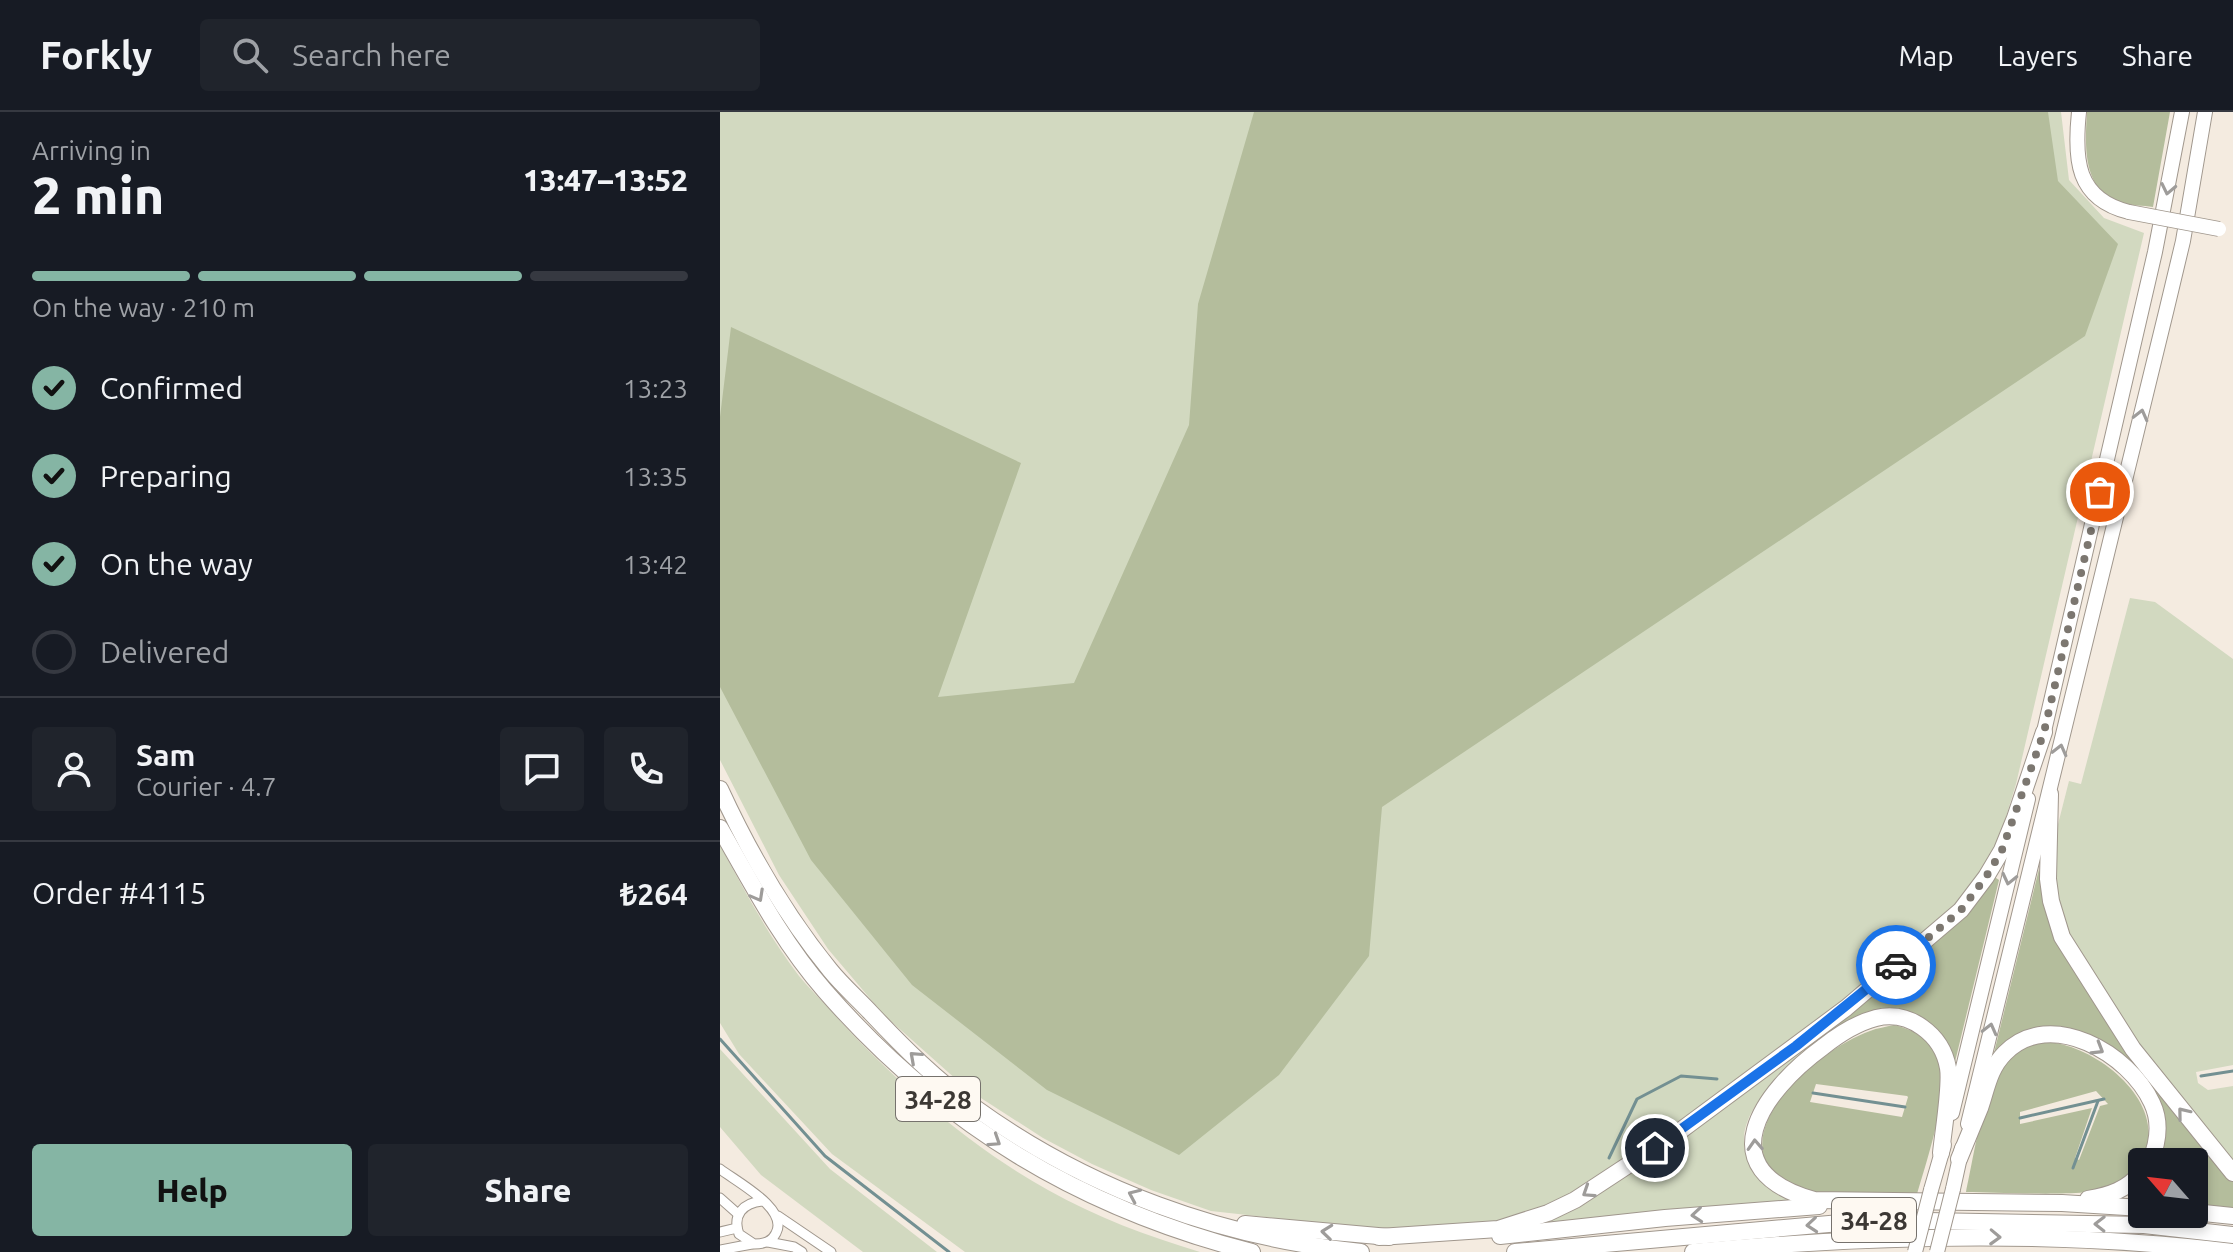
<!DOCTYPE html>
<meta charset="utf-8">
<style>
body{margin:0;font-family:Ubuntu,sans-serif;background:#20242c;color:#f1f3f6;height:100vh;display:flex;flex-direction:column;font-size:30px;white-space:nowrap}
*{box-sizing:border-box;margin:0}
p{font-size:26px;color:#9ea1a6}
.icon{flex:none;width:44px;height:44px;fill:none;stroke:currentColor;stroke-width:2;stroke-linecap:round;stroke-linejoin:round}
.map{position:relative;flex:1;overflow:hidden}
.sheet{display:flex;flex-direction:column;background:#171b24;width:720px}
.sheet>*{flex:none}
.needle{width:52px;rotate:298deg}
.tools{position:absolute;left:1408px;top:1036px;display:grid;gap:16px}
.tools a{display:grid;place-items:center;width:80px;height:80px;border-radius:8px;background:#171b24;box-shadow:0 4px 12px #0003;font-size:40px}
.pin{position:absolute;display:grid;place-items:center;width:68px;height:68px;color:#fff;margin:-34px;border:4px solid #fff;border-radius:50%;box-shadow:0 2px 8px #0007}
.courier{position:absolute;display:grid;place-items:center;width:80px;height:80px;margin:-40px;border:6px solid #1a73e8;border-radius:50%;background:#fff;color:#222;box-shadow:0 2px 10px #0007}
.overview em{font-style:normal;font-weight:800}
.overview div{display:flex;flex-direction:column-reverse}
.overview{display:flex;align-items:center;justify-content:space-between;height:136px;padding:0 32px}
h1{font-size:52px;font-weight:800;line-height:60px}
.bar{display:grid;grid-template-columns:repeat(4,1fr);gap:12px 8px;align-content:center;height:96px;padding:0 32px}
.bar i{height:10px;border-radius:6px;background:#363941}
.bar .on{background:#85b5a4}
.bar p{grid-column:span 4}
.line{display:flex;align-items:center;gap:20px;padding:0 32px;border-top:2px solid #363941}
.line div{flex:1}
.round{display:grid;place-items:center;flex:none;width:84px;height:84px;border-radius:8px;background:#20242c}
ol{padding:0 32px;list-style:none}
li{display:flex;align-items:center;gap:24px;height:88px}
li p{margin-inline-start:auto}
li .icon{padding:8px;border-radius:50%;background:#85b5a4;color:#111;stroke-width:4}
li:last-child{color:#9ea1a6}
li i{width:44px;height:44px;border:4px solid #363941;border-radius:50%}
.button{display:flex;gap:16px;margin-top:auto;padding:16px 32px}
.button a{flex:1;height:92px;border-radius:8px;background:#85b5a4;color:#111;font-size:32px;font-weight:800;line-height:92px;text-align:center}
.button a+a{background:#20242c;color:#f1f3f6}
header{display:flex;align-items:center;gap:48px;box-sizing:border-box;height:112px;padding:0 40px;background:#171b24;border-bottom:2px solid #363941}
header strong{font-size:38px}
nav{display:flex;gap:44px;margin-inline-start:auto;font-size:28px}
.search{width:560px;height:72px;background:#20242c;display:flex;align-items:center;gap:20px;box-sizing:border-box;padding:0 28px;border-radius:8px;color:#9ea1a6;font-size:30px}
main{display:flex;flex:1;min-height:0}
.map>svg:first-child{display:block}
.green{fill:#d2d9c0}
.forest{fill:#b4bd9c;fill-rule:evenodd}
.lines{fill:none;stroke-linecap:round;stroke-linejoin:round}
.stream{stroke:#739092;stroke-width:3}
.minor-casing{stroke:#a0978d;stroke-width:11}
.trunk-casing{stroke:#a0978d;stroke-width:16}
.motorway-casing{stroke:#a0978d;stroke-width:18}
.minor{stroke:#fff;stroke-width:9}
.trunk{stroke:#fff;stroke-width:14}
.motorway{stroke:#fff;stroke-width:16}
.trunk-bridge-casing{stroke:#a0978d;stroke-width:16;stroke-linecap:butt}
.trunk-bridge{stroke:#fff;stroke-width:14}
.oneway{stroke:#9e9c9a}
.done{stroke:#7c7770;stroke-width:8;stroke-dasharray:0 14.4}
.route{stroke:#1a73e8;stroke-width:10}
.labels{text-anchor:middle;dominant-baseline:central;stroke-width:8;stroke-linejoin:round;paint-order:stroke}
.shield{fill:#fef9f2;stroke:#76726d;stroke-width:2}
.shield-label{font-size:26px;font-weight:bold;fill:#3c3834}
</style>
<header>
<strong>Forkly</strong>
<div class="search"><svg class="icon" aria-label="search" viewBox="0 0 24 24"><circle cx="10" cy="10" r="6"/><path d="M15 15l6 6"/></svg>Search here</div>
<nav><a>Map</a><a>Layers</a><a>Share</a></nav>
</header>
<main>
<section class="sheet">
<div class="overview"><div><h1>2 min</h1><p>Arriving in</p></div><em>13:47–13:52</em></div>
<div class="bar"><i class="on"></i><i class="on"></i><i class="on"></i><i></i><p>On the way · 210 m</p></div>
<ol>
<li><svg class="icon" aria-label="check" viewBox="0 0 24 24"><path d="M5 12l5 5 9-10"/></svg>Confirmed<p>13:23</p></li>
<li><svg class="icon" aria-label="check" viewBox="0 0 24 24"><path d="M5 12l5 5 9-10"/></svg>Preparing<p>13:35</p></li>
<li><svg class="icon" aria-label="check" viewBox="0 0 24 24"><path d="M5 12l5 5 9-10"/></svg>On the way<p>13:42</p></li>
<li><i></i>Delivered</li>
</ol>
<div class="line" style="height:144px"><a class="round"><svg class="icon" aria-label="person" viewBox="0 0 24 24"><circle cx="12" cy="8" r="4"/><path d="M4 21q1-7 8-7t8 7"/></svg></a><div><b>Sam</b><p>Courier · 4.7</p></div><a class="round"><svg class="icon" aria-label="chat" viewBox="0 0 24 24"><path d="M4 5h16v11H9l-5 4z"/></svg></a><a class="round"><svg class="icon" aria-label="phone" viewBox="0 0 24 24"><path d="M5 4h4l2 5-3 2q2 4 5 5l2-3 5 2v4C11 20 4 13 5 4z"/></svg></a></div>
<div class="line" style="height:104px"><div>Order #4115</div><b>₺264</b></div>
<div class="button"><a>Help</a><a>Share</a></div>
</section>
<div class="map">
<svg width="1513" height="1140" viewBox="0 0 1513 1140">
<rect width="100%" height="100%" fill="#f4ebe0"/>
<g class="green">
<path d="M0 0H1341L1349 68 1384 106 1424 121 1296 672 1279 728 1266 755 1229 802 1072 930 949 1019 849 1083 815 1100 760 1114 694 1117 634 1115 563 1107 491 1099 431 1078 372 1052 323 1026 247 977 164 903 108 837 59 763 0 648Z"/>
<path d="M1410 486 1435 490 1513 547V953L1476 960 1478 971 1488 978 1513 974V1053L1415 929 1349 825 1337 794 1334 728 1349 669 1361 672Z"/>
<path d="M0 733C24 778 48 823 79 864 89 876 101 888 112 900 172 967 249 1034 328 1078 376 1105 427 1124 480 1140H245L112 1042 19 942 0 911Z"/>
<path d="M1082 935 1084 939C1030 991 988 1037 1070 1089L806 1114Z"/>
<path d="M0 937 110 1057 217 1140H143L41 1063 0 1015Z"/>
</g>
<g class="forest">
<path d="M534 0H1328L1338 69 1398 132 1365 224 662 695 649 844 559 963 459 1043 327 978 192 873 91 748 0 575V305L11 215 301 351 218 585 354 571 469 313 478 192Z"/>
<path d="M1367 0H1450L1433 95C1423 93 1412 94 1402 91 1362 80 1365 33 1367 0Z"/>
<path d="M1319 757 1325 795 1513 1068V1098L1474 1095V1050H1438C1444 1032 1447 1014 1442 995 1429 946 1356 903 1307 918 1293 923 1283 934 1273 945Z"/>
<path d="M1273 764 1279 768 1234 954C1204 866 1140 899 1084 939L1082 935Z"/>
<path d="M1174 913C1196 918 1216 931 1222 955 1229 981 1205 1055 1197 1082 1156 1082 1092 1091 1058 1066 1051 1061 1044 1049 1043 1040 1034 993 1109 933 1150 919 1157 916 1166 915 1174 913ZM1096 972 1187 984 1188 985 1182 1005 1090 990Z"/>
<path d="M1326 930C1377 932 1455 995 1420 1050 1414 1059 1403 1070 1393 1075 1366 1086 1279 1080 1246 1080 1254 1046 1264 966 1291 943 1301 935 1314 932 1326 930ZM1376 979 1388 992 1380 994 1359 1048 1355 1046 1372 996 1300 1012V1000Z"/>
</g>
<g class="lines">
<g class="stream">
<path d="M0 927 105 1044 229 1140"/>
<path d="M1481 964 1513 959"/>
<path d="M1093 981 1185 995"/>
<path d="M1300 1006 1384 987"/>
<path d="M889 1046 917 987 961 964 997 967"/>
<path d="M1353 1056 1378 989"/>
</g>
<defs>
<g id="minor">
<path d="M0 1057C17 1070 69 1097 56 1121 52 1130 44 1132 34 1132L19 1122C12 1103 23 1091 42 1089"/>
<path d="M0 1086 18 1102"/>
<path d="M58 1104 111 1140"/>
<path d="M0 1120 17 1116"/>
<path d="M48 1130 74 1135 82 1140"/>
<path d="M0 1138 32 1132"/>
</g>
<g id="trunk">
<path d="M1359 0C1354 47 1356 87 1409 100"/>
<path d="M1322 628 1435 140 1462 0"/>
<path d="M1232 1001 1308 687"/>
<path d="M1248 1012 1447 196 1463 129 1485 0"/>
<path d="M1233 1077 1242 1036"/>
<path d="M1211 1078 1224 1033"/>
</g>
<g id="motorway">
<path d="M0 677C29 740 66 804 110 858 122 873 138 887 151 901 183 935 216 968 254 995 367 1077 502 1126 641 1140"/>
<path d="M1330 682 1328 767 1331 789 1342 825 1413 937 1513 1061"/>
<path d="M0 716C32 772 62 830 105 879 222 1013 360 1096 532 1140"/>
<path d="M1221 1041C1223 1021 1231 973 1228 956 1222 922 1189 898 1156 906 1137 911 1118 923 1103 935 1041 980 987 1058 1094 1088L1342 1091 1422 1096"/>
<path d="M1239 1047C1246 1030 1253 1013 1260 996 1267 976 1269 957 1285 941 1330 895 1410 942 1432 991 1441 1010 1438 1031 1430 1050"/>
<path d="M1368 1087C1391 1083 1406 1078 1422 1060"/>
<path d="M1474 1100 1513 1104"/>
<path d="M525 1112 669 1125"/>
<path d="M780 1124 945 1106 1099 1094"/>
<path d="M659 1125 778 1117 828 1101 855 1088 960 1019 1126 896 1241 798 1266 765 1282 738 1295 706 1324 620"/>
<path d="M795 1140 1154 1108 1424 1113 1513 1123"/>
<path d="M973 1140C1151 1123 1334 1118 1512 1140"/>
</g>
</defs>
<use href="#minor" class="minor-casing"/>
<use href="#trunk" class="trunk-casing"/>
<use href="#motorway" class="motorway-casing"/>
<use href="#minor" class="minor"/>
<use href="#trunk" class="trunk"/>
<use href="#motorway" class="motorway"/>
<defs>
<g id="trunk-bridge">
<path d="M1409 100 1499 117"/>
<path d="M1195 1140 1211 1078"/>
<path d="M1217 1140 1233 1077"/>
</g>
</defs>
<use href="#trunk-bridge" class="trunk-bridge-casing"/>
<use href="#trunk-bridge" class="trunk-bridge"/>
</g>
<defs><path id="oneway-chevron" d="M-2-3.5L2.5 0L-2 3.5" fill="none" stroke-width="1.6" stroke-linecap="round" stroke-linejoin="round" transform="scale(2)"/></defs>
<g class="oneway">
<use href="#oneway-chevron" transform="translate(1448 77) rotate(102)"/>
<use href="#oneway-chevron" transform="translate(1421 303) rotate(-76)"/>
<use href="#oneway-chevron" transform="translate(1340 638) rotate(-76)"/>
<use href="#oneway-chevron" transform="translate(1289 767) rotate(103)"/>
<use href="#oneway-chevron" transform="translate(38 784) rotate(61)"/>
<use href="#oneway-chevron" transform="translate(1270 917) rotate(-76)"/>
<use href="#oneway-chevron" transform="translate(1378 937) rotate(31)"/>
<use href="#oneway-chevron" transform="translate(195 945) rotate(-138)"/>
<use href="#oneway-chevron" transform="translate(1463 1001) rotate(-129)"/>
<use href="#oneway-chevron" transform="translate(275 1029) rotate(33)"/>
<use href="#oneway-chevron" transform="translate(1035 1033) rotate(-93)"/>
<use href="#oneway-chevron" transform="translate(868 1080) rotate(147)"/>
<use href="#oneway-chevron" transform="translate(414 1083) rotate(-156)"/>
<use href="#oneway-chevron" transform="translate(977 1103) rotate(175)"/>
<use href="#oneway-chevron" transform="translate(1380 1112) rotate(-179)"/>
<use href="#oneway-chevron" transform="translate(1092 1113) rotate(175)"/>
<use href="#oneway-chevron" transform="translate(607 1120) rotate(-174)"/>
<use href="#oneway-chevron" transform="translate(1275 1125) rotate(2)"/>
</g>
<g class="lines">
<path class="done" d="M1176 853 1241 798 1266 765 1282 738 1324 620 1380 380"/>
<path class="route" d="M935 1036 1076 934 1176 853"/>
</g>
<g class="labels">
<g class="shield">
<rect x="176" y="965" width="84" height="44" rx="6"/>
<rect x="1112" y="1086" width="84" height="44" rx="6"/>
</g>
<g class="shield-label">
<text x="218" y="987">34-28</text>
<text x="1154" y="1108">34-28</text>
</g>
</g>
</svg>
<div class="tools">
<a><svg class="needle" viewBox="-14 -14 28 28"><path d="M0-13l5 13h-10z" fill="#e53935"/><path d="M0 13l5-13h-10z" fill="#9ea1a6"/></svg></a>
</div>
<div class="pin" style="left:1380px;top:380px;background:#ea580c"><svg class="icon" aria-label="bag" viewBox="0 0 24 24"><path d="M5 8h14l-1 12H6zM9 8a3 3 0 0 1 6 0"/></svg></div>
<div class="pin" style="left:935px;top:1036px;background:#1f2937"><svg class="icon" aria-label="home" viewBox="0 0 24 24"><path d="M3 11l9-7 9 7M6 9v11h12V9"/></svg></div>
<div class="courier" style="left:1176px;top:853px"><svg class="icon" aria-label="car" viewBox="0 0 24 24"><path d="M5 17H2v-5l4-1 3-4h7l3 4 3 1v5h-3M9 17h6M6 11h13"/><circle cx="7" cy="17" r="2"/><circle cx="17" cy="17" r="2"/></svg></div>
</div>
</main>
